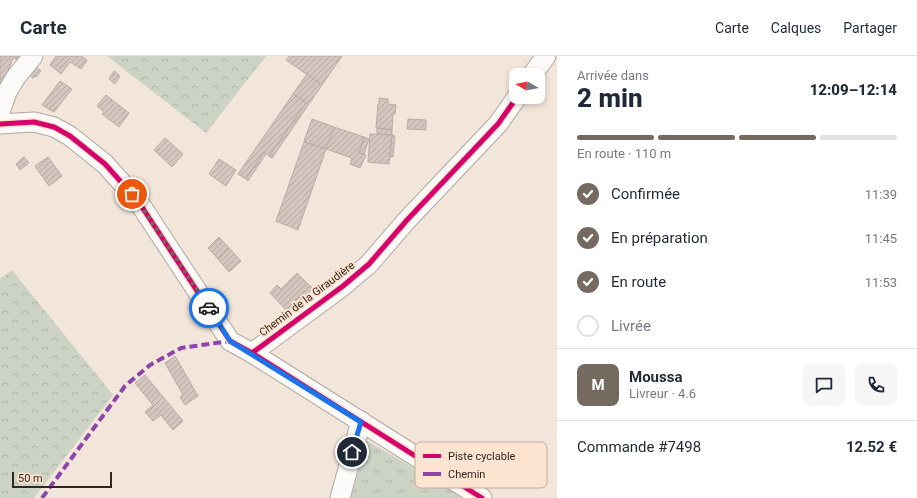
<!DOCTYPE html>
<html lang="fr">
<meta charset="utf-8">
<style>
body{margin:0;font-family:Roboto,sans-serif;background:#f6f6f7;color:#1f2937;height:100vh;display:flex;flex-direction:column;font-size:15px;white-space:nowrap}
*{box-sizing:border-box;margin:0}
p{font-size:13px;color:#747a83}
.icon{flex:none;width:22px;height:22px;fill:none;stroke:currentColor;stroke-width:2;stroke-linecap:round;stroke-linejoin:round}
.map{position:relative;flex:1;overflow:hidden}
.side{display:flex;flex-direction:column;background:#fff;width:360px}
.side>*{flex:none}
.needle{width:26px;rotate:280deg}
.controls{position:absolute;left:509px;top:12px;display:grid;gap:8px}
.controls a{display:grid;place-items:center;width:36px;height:36px;border-radius:8px;background:#fff;box-shadow:0 2px 6px #0003;font-size:20px}
.scale{position:absolute;left:12px;bottom:10px;width:100px;box-sizing:border-box;padding-left:4px;border:2px solid #30271f;border-top:0;font-size:11px;line-height:14px;white-space:nowrap;color:#30271f;-webkit-text-stroke:3px #fde4d0;paint-order:stroke}
.pin{position:absolute;display:grid;place-items:center;width:34px;height:34px;color:#fff;margin:-17px;border:2px solid #fff;border-radius:50%;box-shadow:0 1px 4px #0007}
.courier{position:absolute;display:grid;place-items:center;width:40px;height:40px;margin:-20px;border:3px solid #1a73e8;border-radius:50%;background:#fff;color:#222;box-shadow:0 1px 5px #0007}
.overview em{font-style:normal;font-weight:800}
.overview div{display:flex;flex-direction:column-reverse}
.overview{display:flex;align-items:center;justify-content:space-between;height:68px;padding:0 20px}
h1{font-size:26px;font-weight:800;line-height:30px}
.bar{display:grid;grid-template-columns:repeat(4,1fr);gap:6px 4px;align-content:center;height:48px;padding:0 20px}
.bar i{height:5px;border-radius:3px;background:#e0e1e3}
.bar .selected{background:#746a60}
.bar p{grid-column:span 4}
.line{display:flex;align-items:center;gap:10px;padding:0 20px;border-top:1px solid #e0e1e3}
.line div{flex:1}
.round{display:grid;place-items:center;flex:none;width:42px;height:42px;border-radius:8px;background:#f6f6f7}
ol{padding:0 20px;list-style:none}
li{display:flex;align-items:center;gap:12px;height:44px}
li p{margin-inline-start:auto}
li .icon{padding:4px;border-radius:50%;background:#746a60;color:#fff;stroke-width:4}
li:last-child{color:#747a83}
li i{width:22px;height:22px;border:2px solid #e0e1e3;border-radius:50%}
header{display:flex;align-items:center;gap:24px;box-sizing:border-box;height:56px;padding:0 20px;background:#fff;border-bottom:1px solid #e0e1e3}
header strong{font-size:19px}
nav{display:flex;gap:22px;margin-inline-start:auto;font-size:14px}
main{display:flex;flex:1;min-height:0}
.map>svg:first-child{display:block}
.grass{fill:url(#grass-tufts)}
.forest{fill:url(#forest-crowns)}
.building{fill:url(#building-hatch);stroke:#b8aca7}
.lines{fill:none;stroke-linecap:round;stroke-linejoin:round}
.minor-casing{stroke:#b1a79f;stroke-width:21}
.minor{stroke:#fdfbf9;stroke-width:19}
.quiet{stroke:#8e44ad;stroke-width:4;stroke-dasharray:8 4;stroke-linecap:butt}
.cycleway-casing{stroke:#fde4d0;stroke-width:8}
.cycleway{stroke:#d6006c;stroke-width:5}
.done{stroke:#746a60;stroke-width:4;stroke-dasharray:0 7.2}
.route{stroke:#1a73e8;stroke-width:5}
.labels{text-anchor:middle;dominant-baseline:central;stroke-width:4;stroke-linejoin:round;paint-order:stroke}
.street-label{font-size:11px;fill:#30271f;stroke:#fde4d0}
.key{fill:#fde4d0;stroke:#c0ab9b;stroke-width:1}
.key-label{font-size:11px;fill:#30271f}
</style>
<header>
<strong>Carte</strong>
<nav><a>Carte</a><a>Calques</a><a>Partager</a></nav>
</header>
<main>
<div class="map">
<svg width="557" height="442" viewBox="0 0 557 442">
<defs>
<pattern id="grass-tufts" width="24" height="20" patternUnits="userSpaceOnUse"><rect width="24" height="20" fill="#ccd3c4"/><path d="M3 7l-1-3M5 7V3M7 7l1-3M15 17l-1-3M17 17v-4M19 17l1-3" fill="none" stroke="#b0b5a8"/></pattern>
<pattern id="forest-crowns" width="20" height="18" patternUnits="userSpaceOnUse"><rect width="20" height="18" fill="#ccd3c4"/><path d="M2 6a3 3 0 1 1 6 0M12 15a3 3 0 1 1 6 0" fill="none" stroke="#b0b5a8"/></pattern>
<pattern id="building-hatch" width="6" height="6" patternUnits="userSpaceOnUse"><rect width="6" height="6" fill="#d4c5bf"/><path d="M-1 1l2-2M0 6l6-6M5 7l2-2" fill="none" stroke="#b6a9a4"/></pattern>
</defs>
<rect width="100%" height="100%" fill="#f2e5da"/>
<path class="grass" d="M367 385 466 442H351Z"/>
<g class="forest">
<path d="M107 0H266L206 77Z"/>
<path d="M12 214 113 339 34 442H0V223Z"/>
</g>
<g class="building">
<path d="M0 0H19L18 4 13 2 0 36Z"/>
<path d="M56 0H81L87 4 81 13 70 6 61 18 50 9Z"/>
<path d="M289 0H342L322 29 286 4Z"/>
<path d="M34 9 41 15 36 21 35 20 33 22 28 18Z"/>
<path d="M114 15 120 20 115 28 109 23Z"/>
<path d="M307 18 322 29 272 102 269 100 306 47 293 38Z"/>
<path d="M60 25 72 33 54 56 42 49Z"/>
<path d="M293 38 306 47 269 100 264 96 246 123 238 118Z"/>
<path d="M106 39 129 57 119 71 102 58 104 56 97 50Z"/>
<path d="M379 42 388 43V48L396 49 395 58H393L392 74 376 72 378 48H379Z"/>
<path d="M312 63 334 71 326 93 304 85Z"/>
<path d="M408 63 426 64V74L407 73Z"/>
<path d="M334 71 364 81 359 97 366 99 360 112 350 108 352 102 326 93Z"/>
<path d="M377 72 392 74V79L377 78Z"/>
<path d="M370 78 392 79 389 108 368 106Z"/>
<path d="M392 79 395 80 393 101H390Z"/>
<path d="M364 81 369 83 364 98 359 97Z"/>
<path d="M165 82 183 98 172 111 154 94Z"/>
<path d="M304 86 326 93 298 174 276 165Z"/>
<path d="M264 96 266 98 248 125 246 123Z"/>
<path d="M24 101 29 107 20 114 16 108Z"/>
<path d="M48 101 62 120 49 130 35 110Z"/>
<path d="M219 103 236 114 226 130 209 118Z"/>
<path d="M219 181 229 192 218 203 208 192Z"/>
<path d="M229 192 241 205 229 216 218 203Z"/>
<path d="M297 217 310 230 292 247 294 249 287 255 270 237 277 229 281 233Z"/>
<path d="M310 230 313 232 295 250 292 247Z"/>
<path d="M175 300 198 340 185 349 180 341 183 339 165 307Z"/>
<path d="M145 319 183 365 173 374 161 359 153 365 145 356 153 349 135 327Z"/>
</g>
<g class="lines">
<defs>
<g id="minor">
<path d="M532 19 546 0"/>
<path d="M0 56 7 36 16 21 33 0"/>
<path d="M0 68 34 66 54 71 70 80 105 108 138 145 230 285 252 297 343 230 369 208 407 164 498 68 517 41"/>
<path d="M252 297 482 442"/>
<path d="M340 442 361 365"/>
</g>
</defs>
<use href="#minor" class="minor-casing"/>
<use href="#minor" class="minor"/>
<path class="quiet" d="M42 442 125 330 150 309 181 292 230 285"/>
<defs>
<g id="cycleway">
<path d="M0 68 34 66 54 71 70 80 105 108 138 145 230 285 252 297 343 230 369 208 407 164 498 68 517 41"/>
<path d="M252 297 482 442"/>
</g>
</defs>
<use href="#cycleway" class="cycleway-casing"/>
<use href="#cycleway" class="cycleway"/>
</g>
<g class="lines">
<path class="done" d="M132 138 150 163 209 252"/>
<path class="route" d="M209 252 230 285 361 366 352 396"/>
</g>
<g class="labels">
<g class="street-label">
<text transform="translate(307 243) rotate(-37)">Chemin de la Giraudière</text>
</g>
</g>
<rect x="415" y="386" width="132" height="46" rx="6" class="key"/>
<rect x="423" y="398" width="18" height="4" fill="#d6006c"/>
<rect x="423" y="416" width="18" height="4" fill="#8e44ad"/>
<g class="key-label">
<text x="448" y="404">Piste cyclable</text>
<text x="448" y="422">Chemin</text>
</g>
</svg>
<div class="controls">
<a><svg class="needle" viewBox="-14 -14 28 28"><path d="M0-13l5 13h-10z" fill="#e53935"/><path d="M0 13l5-13h-10z" fill="#747a83"/></svg></a>
</div>
<div class="scale">50 m</div>
<div class="pin" style="left:132px;top:138px;background:#ea580c"><svg class="icon" aria-label="bag" viewBox="0 0 24 24"><path d="M5 8h14l-1 12H6zM9 8a3 3 0 0 1 6 0"/></svg></div>
<div class="pin" style="left:352px;top:396px;background:#1f2937"><svg class="icon" aria-label="home" viewBox="0 0 24 24"><path d="M3 11l9-7 9 7M6 9v11h12V9"/></svg></div>
<div class="courier" style="left:209px;top:252px"><svg class="icon" aria-label="car" viewBox="0 0 24 24"><path d="M5 17H2v-5l4-1 3-4h7l3 4 3 1v5h-3M9 17h6M6 11h13"/><circle cx="7" cy="17" r="2"/><circle cx="17" cy="17" r="2"/></svg></div>
</div>
<section class="side">
<div class="overview"><div><h1>2 min</h1><p>Arrivée dans</p></div><em>12:09–12:14</em></div>
<div class="bar"><i class="selected"></i><i class="selected"></i><i class="selected"></i><i></i><p>En route · 110 m</p></div>
<ol>
<li><svg class="icon" aria-label="check" viewBox="0 0 24 24"><path d="M5 12l5 5 9-10"/></svg>Confirmée<p>11:39</p></li>
<li><svg class="icon" aria-label="check" viewBox="0 0 24 24"><path d="M5 12l5 5 9-10"/></svg>En préparation<p>11:45</p></li>
<li><svg class="icon" aria-label="check" viewBox="0 0 24 24"><path d="M5 12l5 5 9-10"/></svg>En route<p>11:53</p></li>
<li><i></i>Livrée</li>
</ol>
<div class="line" style="height:72px"><b class="round" style="background:#746a60;color:#fff">M</b><div><b>Moussa</b><p>Livreur · 4.6</p></div><a class="round"><svg class="icon" aria-label="chat" viewBox="0 0 24 24"><path d="M4 5h16v11H9l-5 4z"/></svg></a><a class="round"><svg class="icon" aria-label="phone" viewBox="0 0 24 24"><path d="M5 4h4l2 5-3 2q2 4 5 5l2-3 5 2v4C11 20 4 13 5 4z"/></svg></a></div>
<div class="line" style="height:52px"><div>Commande #7498</div><b>12.52 €</b></div>
</section>
</main>
